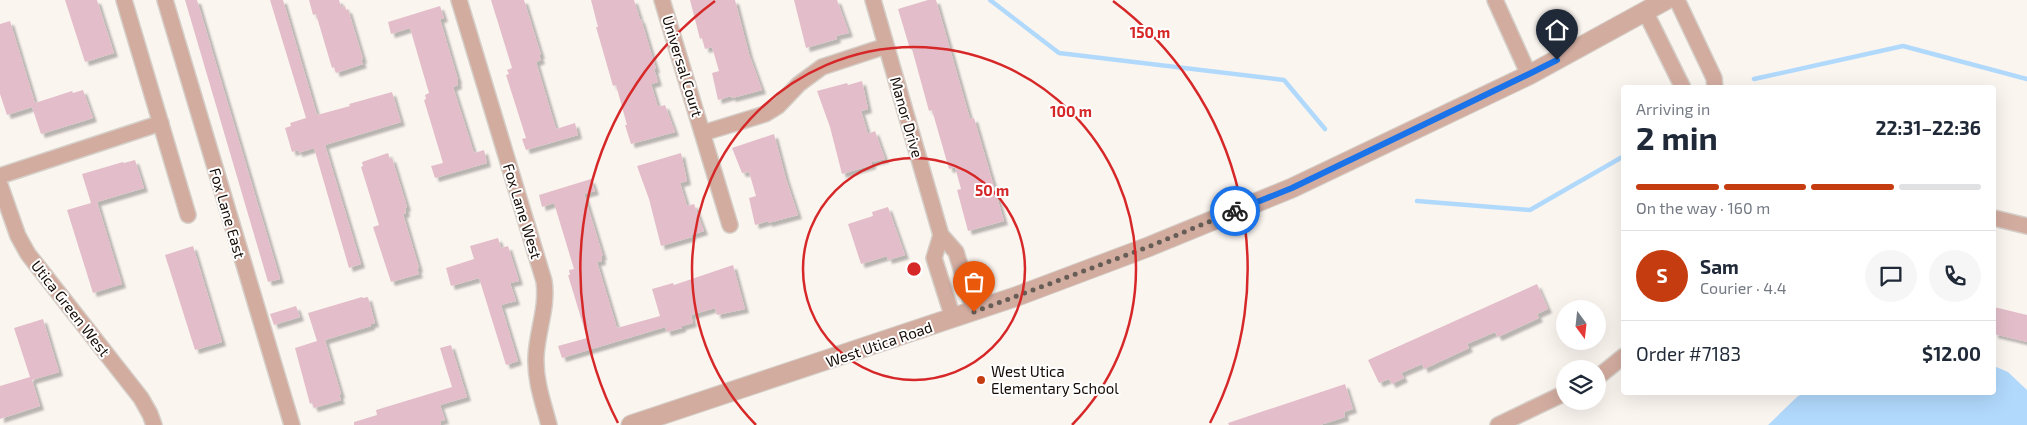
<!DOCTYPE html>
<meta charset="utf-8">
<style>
body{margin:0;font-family:"Exo 2",sans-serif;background:#f6f6f7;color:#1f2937;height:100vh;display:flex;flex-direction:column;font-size:19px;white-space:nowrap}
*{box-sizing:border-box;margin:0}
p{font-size:16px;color:#747a83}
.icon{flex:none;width:28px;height:28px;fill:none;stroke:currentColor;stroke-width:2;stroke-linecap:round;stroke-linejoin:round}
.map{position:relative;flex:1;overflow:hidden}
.panel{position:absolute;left:1621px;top:85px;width:375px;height:310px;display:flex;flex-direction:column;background:#fff;border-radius:5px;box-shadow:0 5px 20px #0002}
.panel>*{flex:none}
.needle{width:32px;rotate:165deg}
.controls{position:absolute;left:1556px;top:300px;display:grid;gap:10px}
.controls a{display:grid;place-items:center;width:50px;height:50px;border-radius:50%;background:#fff;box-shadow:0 5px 20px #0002;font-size:25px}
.pin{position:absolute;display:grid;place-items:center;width:42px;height:42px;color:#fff;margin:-51px -21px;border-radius:50% 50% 50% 0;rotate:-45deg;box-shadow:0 0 5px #0007}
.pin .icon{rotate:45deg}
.courier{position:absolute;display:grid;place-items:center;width:50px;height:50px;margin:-25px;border:4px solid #1a73e8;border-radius:50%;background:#fff;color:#222;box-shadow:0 1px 6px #0007}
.summary em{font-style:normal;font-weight:700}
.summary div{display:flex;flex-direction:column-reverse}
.summary{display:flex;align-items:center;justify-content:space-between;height:85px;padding:0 15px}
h1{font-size:32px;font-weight:700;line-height:38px}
.bar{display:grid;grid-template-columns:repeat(4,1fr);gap:8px 5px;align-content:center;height:60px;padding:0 15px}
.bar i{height:6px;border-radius:4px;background:#e0e1e3}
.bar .active{background:#c53c11}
.bar p{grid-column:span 4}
.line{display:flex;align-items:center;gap:12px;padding:0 15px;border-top:1px solid #e0e1e3}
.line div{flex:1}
.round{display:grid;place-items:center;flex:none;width:52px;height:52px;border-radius:26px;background:#f6f6f7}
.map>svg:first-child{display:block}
.water{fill:#b1d9fc}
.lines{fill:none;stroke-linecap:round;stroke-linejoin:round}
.stream{stroke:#b1d9fc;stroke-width:4.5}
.building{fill:#e3beca;filter:url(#shadow)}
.minor-casing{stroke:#d6d0ca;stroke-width:18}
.tertiary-casing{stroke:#d6d0ca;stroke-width:21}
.minor{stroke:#d2ac9f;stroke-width:15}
.tertiary{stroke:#d2ac9f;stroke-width:19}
.done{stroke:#665d57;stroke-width:5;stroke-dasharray:0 9}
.route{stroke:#1a73e8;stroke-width:6}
.ring{fill:none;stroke:#d62828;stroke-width:2.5}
.poi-dot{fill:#c53c11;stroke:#fff;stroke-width:2}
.labels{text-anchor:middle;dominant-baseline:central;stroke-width:4;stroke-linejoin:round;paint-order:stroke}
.street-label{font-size:15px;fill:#150b04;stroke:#fff}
.poi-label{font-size:15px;fill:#150b04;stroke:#fff;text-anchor:start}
.centre{fill:#d62828;stroke:#fff;stroke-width:2.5}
.ring-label{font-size:15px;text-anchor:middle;font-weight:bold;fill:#d62828;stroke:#fff;stroke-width:4;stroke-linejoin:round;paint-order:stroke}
</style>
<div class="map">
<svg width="2027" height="425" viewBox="0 0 2027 425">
<defs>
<filter id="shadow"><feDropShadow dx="4" dy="4" stdDeviation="1" flood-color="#0004"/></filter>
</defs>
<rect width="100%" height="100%" fill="#fbf5f0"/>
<path class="water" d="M1994 366 2008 372 2027 390V425H1768L1798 396 1806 393 1994 392Z"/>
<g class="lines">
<g class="stream">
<path d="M990 0 1059 53 1284 80 1325 129"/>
<path d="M1754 79 1903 46 2027 79"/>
<path d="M1417 201 1530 210 1624 156"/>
</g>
</g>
<g class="building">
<path d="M65 0H97L114 53 85 62Z"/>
<path d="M185 0H197L280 279 268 282Z"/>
<path d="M270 0H283L317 115 350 106 349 104 392 92 401 122 325 145 361 264 349 268 314 148 298 153V150L292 152 285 128 291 126 290 123 306 118Z"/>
<path d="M309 0H339L341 7 345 6 346 10 348 9 363 59 361 60 363 64 336 73 334 67 332 68 316 14 313 15Z"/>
<path d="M491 0H524L541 55H539L541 60 536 62 556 129 575 123 578 135 526 150 522 139 526 138 506 75 509 74 507 70 512 68Z"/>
<path d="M591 0H634L640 19H641L656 69H654L658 82 651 84 658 107 665 105 675 132 631 144 625 125H627L616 85 613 86 596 27H598Z"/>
<path d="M690 0H735L749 54 762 90 732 98 731 96 718 100 712 73 719 71 712 47 705 49 702 38 700 39Z"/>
<path d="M794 0H837L849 33 836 36 837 39 806 48Z"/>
<path d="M928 0H936L970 119 974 118 1004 221 968 231 957 190 961 189 955 167 949 169 932 110 929 111 912 49H910L898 9Z"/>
<path d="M440 6 444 18 440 19 458 80H457L458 85 453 87 474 153 484 150 487 163 435 178 431 166 443 163 424 100 426 99 425 95 429 93 421 66 410 28 391 34 388 22Z"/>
<path d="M10 21 35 103 72 91 73 93 83 90 93 118 41 134 32 107 7 115 0 94V24Z"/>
<path d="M862 81 868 109 861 111 868 134 875 131 885 159 872 162V165L842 174 830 127 817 91 847 83 848 85Z"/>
<path d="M774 134 786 179 798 215 768 223V221L755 225 749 198 756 196 749 172 742 173 732 148Z"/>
<path d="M388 153 390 159 392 158 407 207 405 208 406 213 403 214 419 268 417 269 419 274 391 282 373 227 379 225 361 167 363 166 362 162Z"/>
<path d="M681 153 687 181 680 183 687 206 694 204 704 231 691 235 692 237 661 246 649 199 637 166Z"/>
<path d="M135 160 144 188 97 202 122 284 93 293 67 210 91 203 82 174 123 162 124 163Z"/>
<path d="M591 179 595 191 584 194 603 256H601L602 261 597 262 617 328 660 316 652 289 673 283 674 285 733 265 745 309 717 315 715 308 691 315 693 323 682 326V328L667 332 665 327 562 358 558 346 587 338 568 275H570L569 270 574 269 554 203 542 207 539 195Z"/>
<path d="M888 207 905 255 888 260 887 256 861 264 848 224 873 216 872 212Z"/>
<path d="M498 238 501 248 508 246 519 281 510 283 516 301 501 305 518 361 506 365 479 278 451 286 446 268 474 259 470 246Z"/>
<path d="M193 246 222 342 195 350 165 255Z"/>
<path d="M1537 284 1548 309 1537 314 1539 318 1498 337 1495 332 1467 344 1469 348 1424 369 1422 364 1401 373 1404 378 1392 384 1389 379 1379 383 1368 360Z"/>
<path d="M362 297 363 298 368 297 375 323 371 324V326L325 340 341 394 339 395 341 400 314 408 312 403 310 404 295 348 317 341 308 313Z"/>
<path d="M296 306 300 317 274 325 270 314Z"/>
<path d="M1994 307 2027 315V342L1994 334Z"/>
<path d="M43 319 59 372 32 380 40 406 0 419V386L30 377 14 328Z"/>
<path d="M451 345 467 397 440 405 445 420 440 421 441 425H354V422L377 415 376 410 452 387 440 348Z"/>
<path d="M1345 384 1353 409 1344 412 1345 417 1320 425H1229L1228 423Z"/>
</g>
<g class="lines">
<defs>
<g id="minor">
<path d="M124 0 188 215"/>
<path d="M165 0 292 425"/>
<path d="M459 0 544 281C548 307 537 331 536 357 535 381 543 402 549 425"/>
<path d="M662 0 730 225"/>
<path d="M873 0 941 235"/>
<path d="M1495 0 1529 75"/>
<path d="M1677 0 1714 78 1715 88"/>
<path d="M1645 11 1683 88"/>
<path d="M703 133 765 114 778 106 799 84 822 67 886 46"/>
<path d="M0 176 161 123"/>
<path d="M0 185 18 236 28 254 141 398 150 414 154 425"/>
<path d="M1994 218 2027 226"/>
<path d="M953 318 934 258 941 235 956 252 974 312"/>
<path d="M1598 377 1624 356"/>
<path d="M1498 425 1565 393"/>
</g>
<path id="tertiary" d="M631 425 1015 297 1148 247 1292 188 1529 75 1666 0"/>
</defs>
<use href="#minor" class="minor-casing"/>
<use href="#tertiary" class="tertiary-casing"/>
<use href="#minor" class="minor"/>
<use href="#tertiary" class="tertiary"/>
</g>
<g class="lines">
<path class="done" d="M974 312 1148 247 1235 211"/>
<path class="route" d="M1235 211 1292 188 1529 74 1557 60"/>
</g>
<g class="ring">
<circle cx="914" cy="269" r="111"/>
<path d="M756 425A222 222 0 1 1 1072 425"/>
<path d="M618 423A334 334 0 0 1 715 1M1113 1A334 334 0 0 1 1210 423"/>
</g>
<circle class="poi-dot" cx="981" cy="380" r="5"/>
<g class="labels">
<g class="street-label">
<text transform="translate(683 66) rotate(73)">Universal Court</text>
<text transform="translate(907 117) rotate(74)">Manor Drive</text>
<text transform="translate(523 211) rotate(73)">Fox Lane West</text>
<text transform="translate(228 213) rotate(74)">Fox Lane East</text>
<text transform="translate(71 308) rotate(52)">Utica Green West</text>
<text transform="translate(879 344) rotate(-19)">West Utica Road</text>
</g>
<g class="poi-label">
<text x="991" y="371">West Utica<tspan x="991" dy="17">Elementary School</tspan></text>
</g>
</g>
<circle cx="914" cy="269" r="8" class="centre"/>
<g class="ring-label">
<text x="1150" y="38">150 m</text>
<text x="1071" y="117">100 m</text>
<text x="992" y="196">50 m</text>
</g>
</svg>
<div class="controls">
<a><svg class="needle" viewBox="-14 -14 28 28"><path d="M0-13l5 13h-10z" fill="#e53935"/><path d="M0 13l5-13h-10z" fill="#747a83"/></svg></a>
<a><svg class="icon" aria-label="layers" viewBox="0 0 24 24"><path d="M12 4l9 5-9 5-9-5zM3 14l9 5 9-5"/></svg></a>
</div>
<div class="pin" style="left:974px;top:312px;background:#ea580c"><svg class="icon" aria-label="bag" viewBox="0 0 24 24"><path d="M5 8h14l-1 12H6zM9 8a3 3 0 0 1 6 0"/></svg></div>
<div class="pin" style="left:1557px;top:60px;background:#1f2937"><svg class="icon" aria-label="home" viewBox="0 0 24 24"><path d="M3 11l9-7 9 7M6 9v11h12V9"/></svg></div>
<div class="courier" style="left:1235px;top:211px"><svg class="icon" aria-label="bike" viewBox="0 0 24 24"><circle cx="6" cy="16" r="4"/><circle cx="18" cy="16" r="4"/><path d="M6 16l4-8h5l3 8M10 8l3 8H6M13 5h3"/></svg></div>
<section class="panel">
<div class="summary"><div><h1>2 min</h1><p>Arriving in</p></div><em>22:31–22:36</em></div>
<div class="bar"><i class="active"></i><i class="active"></i><i class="active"></i><i></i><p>On the way · 160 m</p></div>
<div class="line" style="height:90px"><b class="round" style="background:#c53c11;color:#fff">S</b><div><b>Sam</b><p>Courier · 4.4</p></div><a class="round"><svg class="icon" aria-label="chat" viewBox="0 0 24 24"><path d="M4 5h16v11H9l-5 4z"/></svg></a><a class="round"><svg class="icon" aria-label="phone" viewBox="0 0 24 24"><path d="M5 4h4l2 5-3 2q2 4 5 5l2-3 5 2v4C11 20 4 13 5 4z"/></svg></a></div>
<div class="line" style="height:65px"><div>Order #7183</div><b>$12.00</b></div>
</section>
</div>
